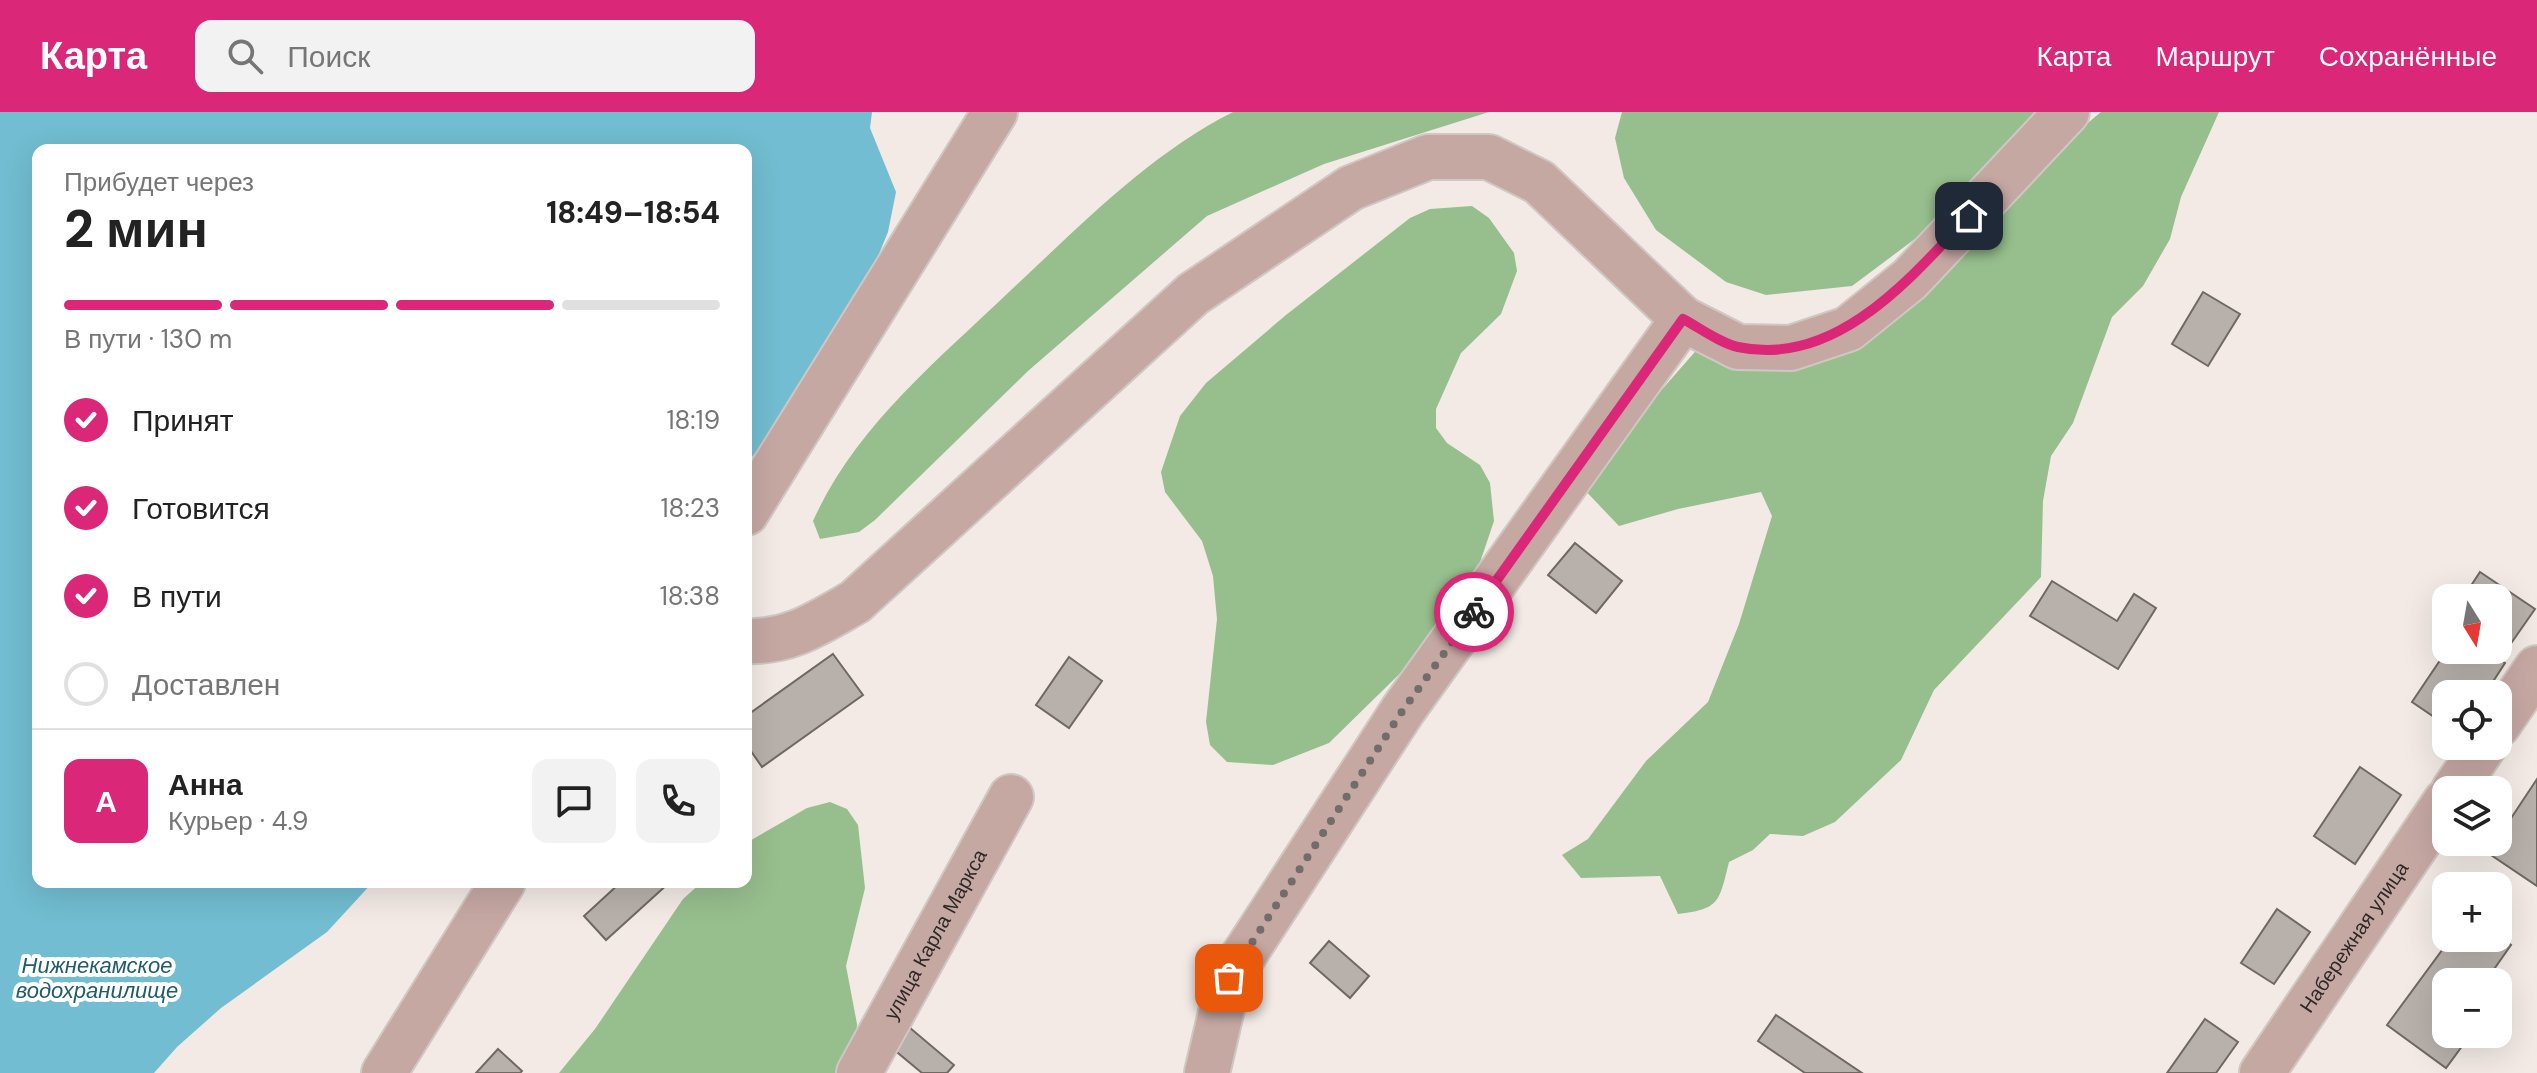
<!DOCTYPE html>
<html lang="ru">
<meta charset="utf-8">
<style>
body{margin:0;font-family:"DM Sans",sans-serif;background:#f2f2f2;color:#222;height:100vh;display:flex;flex-direction:column;font-size:30px;white-space:nowrap}
*{box-sizing:border-box;margin:0}
p{font-size:26px;color:#767676}
.icon{flex:none;width:44px;height:44px;fill:none;stroke:currentColor;stroke-width:2;stroke-linecap:round;stroke-linejoin:round}
.map{position:relative;flex:1;overflow:hidden}
.details{position:absolute;left:32px;top:32px;width:720px;height:744px;display:flex;flex-direction:column;background:#fff;border-radius:16px;box-shadow:0 8px 32px #0002}
.details>*{flex:none}
.needle{width:52px;rotate:169deg}
.controls{position:absolute;left:2432px;top:472px;display:grid;gap:16px}
.controls a{display:grid;place-items:center;width:80px;height:80px;border-radius:16px;background:#fff;box-shadow:0 8px 32px #0002;font-size:40px}
.pin{position:absolute;display:grid;place-items:center;width:68px;height:68px;color:#fff;margin:-34px;border-radius:16px;box-shadow:0 4px 12px #0006}
.courier{position:absolute;display:grid;place-items:center;width:80px;height:80px;margin:-40px;border:6px solid #db2777;border-radius:50%;background:#fff;color:#222;box-shadow:0 2px 10px #0007}
.overview em{font-style:normal;font-weight:800}
.overview div{display:flex;flex-direction:column-reverse}
.overview{display:flex;align-items:center;justify-content:space-between;height:136px;padding:0 32px}
h1{font-size:52px;font-weight:800;line-height:60px}
.bar{display:grid;grid-template-columns:repeat(4,1fr);gap:12px 8px;align-content:center;height:96px;padding:0 32px}
.bar i{height:10px;border-radius:6px;background:#e0e0e0}
.bar .on{background:#db2777}
.bar p{grid-column:span 4}
.line{display:flex;align-items:center;gap:20px;padding:0 32px;border-top:2px solid #e0e0e0}
.line div{flex:1}
.round{display:grid;place-items:center;flex:none;width:84px;height:84px;border-radius:16px;background:#f2f2f2}
ol{padding:0 32px;list-style:none}
li{display:flex;align-items:center;gap:24px;height:88px}
li p{margin-inline-start:auto}
li .icon{padding:8px;border-radius:50%;background:#db2777;color:#fff;stroke-width:4}
li:last-child{color:#767676}
li i{width:44px;height:44px;border:4px solid #e0e0e0;border-radius:50%}
header{display:flex;align-items:center;gap:48px;box-sizing:border-box;height:112px;padding:0 40px;background:#db2777;color:#fff}
header strong{font-size:38px}
nav{display:flex;gap:44px;margin-inline-start:auto;font-size:28px}
.search{width:560px;height:72px;background:#f2f2f2;display:flex;align-items:center;gap:20px;box-sizing:border-box;padding:0 28px;border-radius:16px;color:#767676;font-size:30px}
.map>svg:first-child{display:block}
.forest{fill:#97be8d}
.water{fill:#72bdd1}
.building{fill:#b8b0ab;stroke:#6f6863;stroke-width:2}
.lines{fill:none;stroke-linecap:round;stroke-linejoin:round}
.minor-casing{stroke:#cfc7c3;stroke-width:48}
.minor{stroke:#c6a8a3;stroke-width:44}
.done{stroke:#726d6a;stroke-width:8;stroke-dasharray:0 14.4}
.route{stroke:#db2777;stroke-width:10}
.labels{text-anchor:middle;dominant-baseline:central;stroke-width:8;stroke-linejoin:round;paint-order:stroke}
.street-label{font-size:20px;fill:#2c2927;stroke:#fff}
.water-label{font-size:22px;font-style:italic;fill:#205d6c;stroke:#fff}
</style>
<header>
<strong>Карта</strong>
<div class="search"><svg class="icon" aria-label="search" viewBox="0 0 24 24"><circle cx="10" cy="10" r="6"/><path d="M15 15l6 6"/></svg>Поиск</div>
<nav><a>Карта</a><a>Маршрут</a><a>Сохранённые</a></nav>
</header>
<div class="map">
<svg width="2537" height="961" viewBox="0 0 2537 961">
<rect width="100%" height="100%" fill="#f3eae5"/>
<g class="forest">
<path d="M1233 0H1489L1324 52 1207 104 1028 259 875 408 859 420 820 427 813 409C856 314 936 250 1010 179 1079 115 1148 43 1233 0Z"/>
<path d="M1622 0H2037L1939 109 1852 174 1766 183 1726 170 1656 118 1624 66 1615 26Z"/>
<path d="M2101 0H2219L2181 85 2170 127 2143 174 2112 205 2073 311 2051 344 2043 389 2041 465 1934 578 1901 648 1835 710 1803 724 1770 722 1753 738 1729 750C1719 790 1720 797 1678 802L1660 764 1581 766 1562 743 1588 727 1646 649 1708 590 1739 512 1772 404 1761 380 1678 397 1619 414 1579 372 1701 233 1835 239 2023 65Z"/>
<path d="M1472 94 1489 106 1514 141 1517 159 1501 202 1461 241 1436 297V316L1447 331 1480 353 1490 371 1494 409 1473 471 1425 537 1329 631 1273 653 1227 650 1210 633 1206 610 1217 507 1213 464 1202 429 1165 380 1161 360 1180 304 1206 271 1286 203 1410 106 1430 97Z"/>
<path d="M830 690 847 697 858 713 865 776 846 854 857 912 854 955 850 961H559L595 917 683 787 702 770H746V731L807 696Z"/>
</g>
<path class="water" d="M0 0H872L870 16 896 80 888 120 874 154 803 278 746 353V38H38V770H373L327 820 221 896 177 935 154 961H0Z"/>
<g class="building">
<path d="M2203 180 2240 202 2208 254 2172 232Z"/>
<path d="M1575 431 1622 469 1596 501 1548 463Z"/>
<path d="M2480 460 2535 497 2512 530 2498 521V486H2463Z"/>
<path d="M2052 469 2117 509 2134 482 2156 496 2118 557 2030 504Z"/>
<path d="M2447 538H2485L2505 551 2485 582H2446V613L2412 590Z"/>
<path d="M833 542 863 583 762 655 746 632V604Z"/>
<path d="M1069 545 1102 569 1069 616 1036 593Z"/>
<path d="M2360 655 2401 683 2355 752 2314 724Z"/>
<path d="M2537 667V774L2488 741Z"/>
<path d="M621 770H670L606 828 584 804Z"/>
<path d="M2277 797 2310 820 2274 872 2241 851Z"/>
<path d="M2498 823 2511 833 2485 870H2446V922H2471L2446 956 2387 913 2451 826Z"/>
<path d="M1329 829 1369 864 1350 886 1310 851Z"/>
<path d="M1776 903 1862 961H1805L1758 929Z"/>
<path d="M2205 907 2238 930 2216 961H2167Z"/>
<path d="M903 910 954 953 947 961H922L886 931Z"/>
<path d="M498 937 522 959 520 961H476Z"/>
</g>
<g class="lines">
<defs>
<g id="minor">
<path d="M746 401 995 0"/>
<path d="M746 529C789 531 818 511 855 490L1193 182 1351 76 1428 45H1489L1539 70 1683 207 1738 235 1791 236 1848 217 1910 167 2067 0"/>
<path d="M2498 613 2537 556"/>
<path d="M2454 678 2484 634"/>
<path d="M384 961 503 770"/>
<path id="s1" d="M859 961 1011 685"/>
<path d="M1207 961 1229 866 1403 598 1683 207"/>
<path id="s2" d="M2262 961 2446 689"/>
</g>
</defs>
<use href="#minor" class="minor-casing"/>
<use href="#minor" class="minor"/>
</g>
<g class="lines">
<path class="done" d="M1229 866 1403 598 1474 500"/>
<path class="route" d="M1474 500 1683 207C1700 216 1720 231 1738 235 1835 256 1910 167 1969 104"/>
</g>
<g class="labels">
<g class="street-label">
<text stroke="none"><textPath href="#s1" startOffset="158">улица Карла Маркса</textPath></text>
<text stroke="none"><textPath href="#s2" startOffset="164">Набережная улица</textPath></text>
</g>
<g class="water-label">
<text x="97" y="853">Нижнекамское<tspan x="97" dy="25">водохранилище</tspan></text>
</g>
</g>
</svg>
<div class="controls">
<a><svg class="needle" viewBox="-14 -14 28 28"><path d="M0-13l5 13h-10z" fill="#e53935"/><path d="M0 13l5-13h-10z" fill="#767676"/></svg></a>
<a><svg class="icon" aria-label="locate" viewBox="0 0 24 24"><circle cx="12" cy="12" r="6"/><path d="M12 2v4M12 18v4M2 12h4M18 12h4"/></svg></a>
<a><svg class="icon" aria-label="layers" viewBox="0 0 24 24"><path d="M12 4l9 5-9 5-9-5zM3 14l9 5 9-5"/></svg></a>
<a>+</a>
<a>−</a>
</div>
<div class="pin" style="left:1229px;top:866px;background:#ea580c"><svg class="icon" aria-label="bag" viewBox="0 0 24 24"><path d="M5 8h14l-1 12H6zM9 8a3 3 0 0 1 6 0"/></svg></div>
<div class="pin" style="left:1969px;top:104px;background:#1f2937"><svg class="icon" aria-label="home" viewBox="0 0 24 24"><path d="M3 11l9-7 9 7M6 9v11h12V9"/></svg></div>
<div class="courier" style="left:1474px;top:500px"><svg class="icon" aria-label="bike" viewBox="0 0 24 24"><circle cx="6" cy="16" r="4"/><circle cx="18" cy="16" r="4"/><path d="M6 16l4-8h5l3 8M10 8l3 8H6M13 5h3"/></svg></div>
<section class="details">
<div class="overview"><div><h1>2 мин</h1><p>Прибудет через</p></div><em>18:49–18:54</em></div>
<div class="bar"><i class="on"></i><i class="on"></i><i class="on"></i><i></i><p>В пути · 130 m</p></div>
<ol>
<li><svg class="icon" aria-label="check" viewBox="0 0 24 24"><path d="M5 12l5 5 9-10"/></svg>Принят<p>18:19</p></li>
<li><svg class="icon" aria-label="check" viewBox="0 0 24 24"><path d="M5 12l5 5 9-10"/></svg>Готовится<p>18:23</p></li>
<li><svg class="icon" aria-label="check" viewBox="0 0 24 24"><path d="M5 12l5 5 9-10"/></svg>В пути<p>18:38</p></li>
<li><i></i>Доставлен</li>
</ol>
<div class="line" style="height:144px"><b class="round" style="background:#db2777;color:#fff">А</b><div><b>Анна</b><p>Курьер · 4.9</p></div><a class="round"><svg class="icon" aria-label="chat" viewBox="0 0 24 24"><path d="M4 5h16v11H9l-5 4z"/></svg></a><a class="round"><svg class="icon" aria-label="phone" viewBox="0 0 24 24"><path d="M5 4h4l2 5-3 2q2 4 5 5l2-3 5 2v4C11 20 4 13 5 4z"/></svg></a></div>
</section>
</div>
